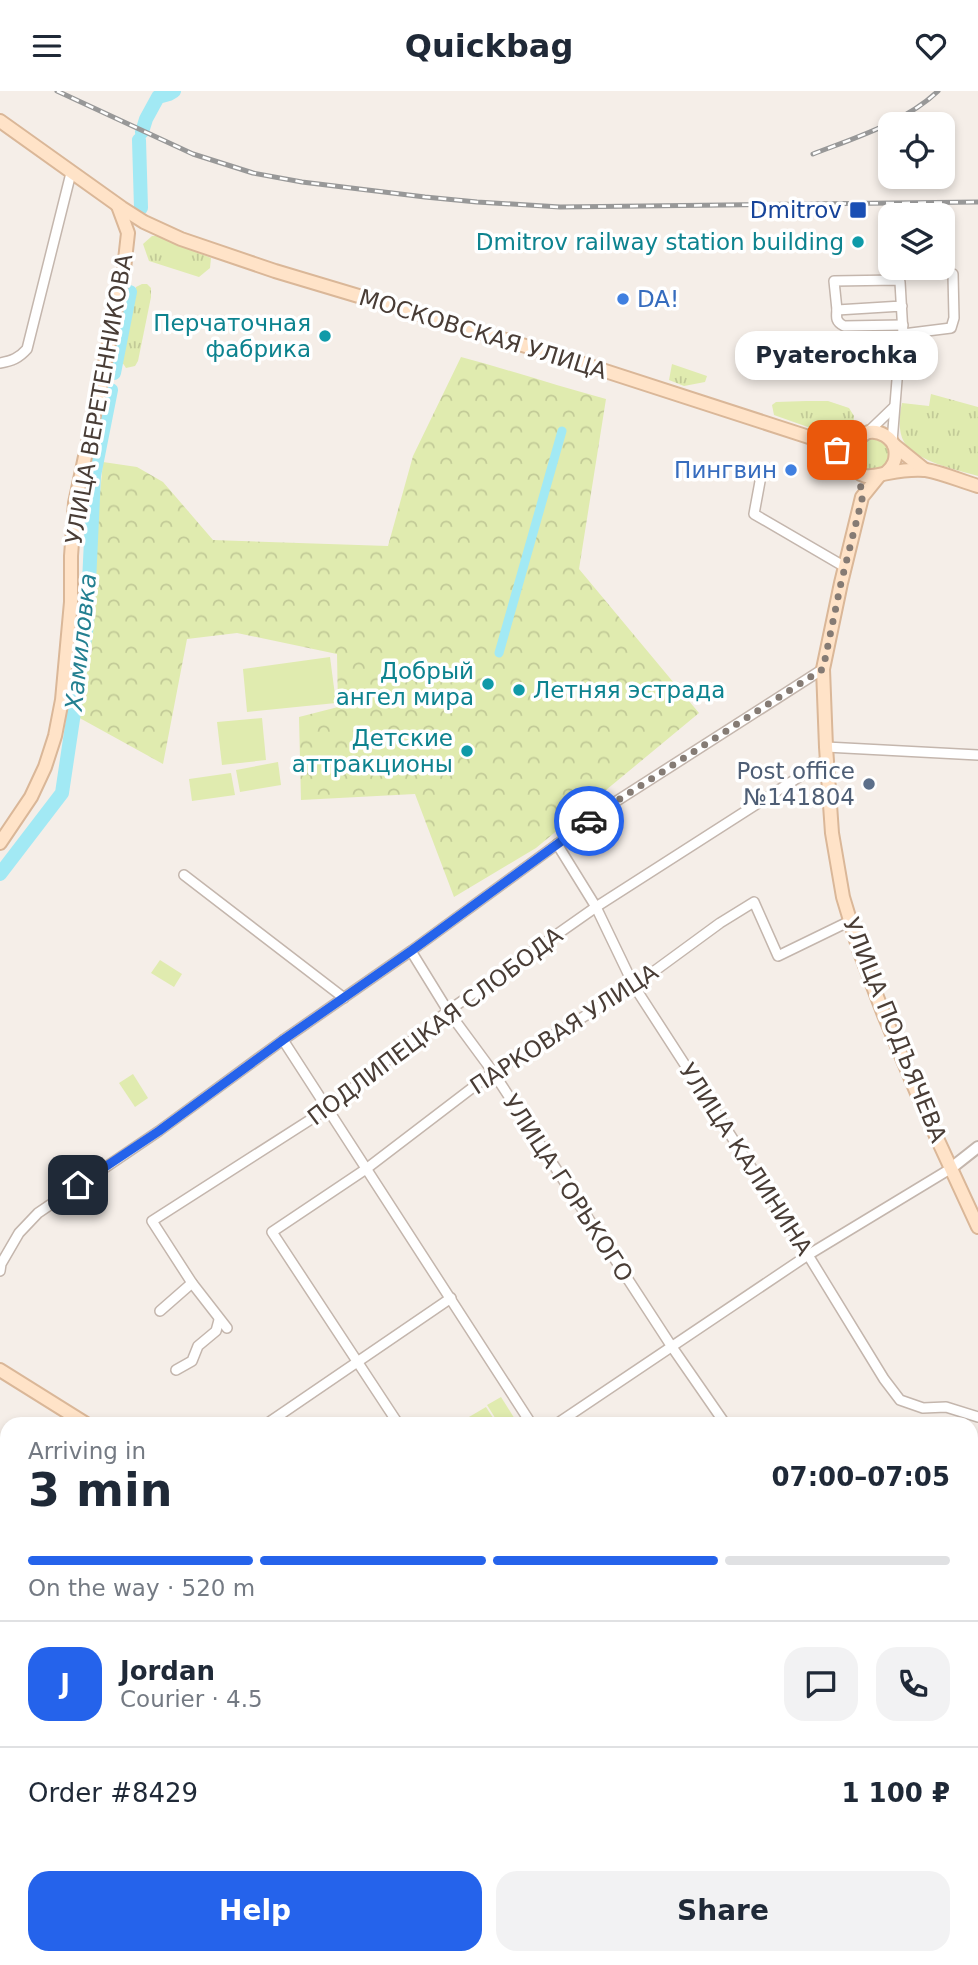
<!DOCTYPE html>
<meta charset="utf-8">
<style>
body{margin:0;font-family:"DejaVu Sans",sans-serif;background:#f2f2f3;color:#1f2937;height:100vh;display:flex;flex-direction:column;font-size:26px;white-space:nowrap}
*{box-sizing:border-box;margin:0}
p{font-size:23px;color:#747a83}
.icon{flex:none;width:38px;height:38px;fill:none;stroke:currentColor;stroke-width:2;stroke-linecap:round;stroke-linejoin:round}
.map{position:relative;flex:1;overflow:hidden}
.details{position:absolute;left:0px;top:1326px;width:978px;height:548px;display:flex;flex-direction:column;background:#fff;border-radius:21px 21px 0 0;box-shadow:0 4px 10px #0003}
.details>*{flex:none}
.fabs{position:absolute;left:878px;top:21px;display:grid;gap:14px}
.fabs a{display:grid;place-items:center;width:77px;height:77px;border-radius:14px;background:#fff;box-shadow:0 4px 10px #0003;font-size:35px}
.pin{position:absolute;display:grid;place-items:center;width:60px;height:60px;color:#fff;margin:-30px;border-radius:14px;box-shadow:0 4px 10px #0006}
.courier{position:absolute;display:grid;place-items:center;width:70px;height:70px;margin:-35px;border:5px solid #2563eb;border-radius:50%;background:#fff;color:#222;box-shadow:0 2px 9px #0007}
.bubble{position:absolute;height:49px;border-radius:21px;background:#fff;box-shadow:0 4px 10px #0003;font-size:23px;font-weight:700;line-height:49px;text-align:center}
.headline em{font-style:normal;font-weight:700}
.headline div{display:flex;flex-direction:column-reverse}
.headline{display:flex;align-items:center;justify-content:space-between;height:119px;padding:0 28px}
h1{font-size:46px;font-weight:700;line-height:52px}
.bar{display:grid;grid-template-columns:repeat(4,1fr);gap:10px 7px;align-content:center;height:84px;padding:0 28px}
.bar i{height:9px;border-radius:5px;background:#e0e1e3}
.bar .current{background:#2563eb}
.bar p{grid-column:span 4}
.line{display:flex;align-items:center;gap:18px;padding:0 28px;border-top:2px solid #e0e1e3}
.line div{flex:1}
.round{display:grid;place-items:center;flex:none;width:74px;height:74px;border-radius:21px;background:#f2f2f3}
.cta{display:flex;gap:14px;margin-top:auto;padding:14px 28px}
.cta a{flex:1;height:80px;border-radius:21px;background:#2563eb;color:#fff;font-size:28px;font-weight:700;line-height:80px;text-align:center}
.cta a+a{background:#f2f2f3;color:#1f2937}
header{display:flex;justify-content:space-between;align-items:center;height:91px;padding:0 28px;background:#fff;font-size:32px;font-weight:700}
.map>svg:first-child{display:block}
.grass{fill:url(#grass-tufts)}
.park{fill:url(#park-crowns)}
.pitch{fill:#e0ebaf}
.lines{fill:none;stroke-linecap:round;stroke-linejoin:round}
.canal{stroke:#a2e9f4;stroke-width:9}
.river{stroke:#a2e9f4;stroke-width:14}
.minor-casing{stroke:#c4b6ad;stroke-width:12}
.tertiary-casing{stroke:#c4b6ad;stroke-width:14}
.secondary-casing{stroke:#dab798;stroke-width:16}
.minor{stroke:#fff;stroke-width:9}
.tertiary{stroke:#fff;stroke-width:10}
.secondary{stroke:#ffe3c8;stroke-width:12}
.rail-casing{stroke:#989898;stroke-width:5}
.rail{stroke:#fff;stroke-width:2.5;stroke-dasharray:8;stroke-linecap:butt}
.done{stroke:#857b74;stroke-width:7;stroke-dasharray:0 12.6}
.route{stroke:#2563eb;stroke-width:9}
.transit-dot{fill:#1a4fb4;stroke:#fff;stroke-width:2.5}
.culture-dot{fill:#0f9aa8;stroke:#fff;stroke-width:2.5}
.shop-dot{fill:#3f7fe0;stroke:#fff;stroke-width:2.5}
.service-dot{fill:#5c6f8a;stroke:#fff;stroke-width:2.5}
.labels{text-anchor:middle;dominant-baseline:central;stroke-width:7;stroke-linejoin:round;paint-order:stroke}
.transit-label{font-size:23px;fill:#164399;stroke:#fff;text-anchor:end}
.culture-label{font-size:23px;fill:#0d838f;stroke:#fff;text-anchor:end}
.shop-label{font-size:23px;fill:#366cbe;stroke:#fff;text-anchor:start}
.street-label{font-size:23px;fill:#493d36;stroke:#fff}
.service-label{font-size:23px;fill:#4e5e75;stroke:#fff;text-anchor:end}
.water-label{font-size:24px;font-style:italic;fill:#238091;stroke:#fff}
</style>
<header><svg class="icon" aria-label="menu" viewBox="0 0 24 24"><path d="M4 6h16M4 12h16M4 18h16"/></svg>Quickbag<svg class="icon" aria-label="heart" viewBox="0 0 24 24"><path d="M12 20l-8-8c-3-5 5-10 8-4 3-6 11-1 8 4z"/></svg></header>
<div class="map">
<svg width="978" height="1874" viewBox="0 0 978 1874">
<defs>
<pattern id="grass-tufts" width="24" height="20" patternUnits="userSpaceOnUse" patternTransform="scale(1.75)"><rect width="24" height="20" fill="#e0ebaf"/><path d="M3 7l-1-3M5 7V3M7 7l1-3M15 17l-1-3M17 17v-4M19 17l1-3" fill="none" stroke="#c2ca97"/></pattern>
<pattern id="park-crowns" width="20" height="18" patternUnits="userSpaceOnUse" patternTransform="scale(1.75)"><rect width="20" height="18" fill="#e0ebaf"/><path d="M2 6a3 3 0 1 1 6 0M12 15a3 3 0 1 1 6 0" fill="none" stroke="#c2ca97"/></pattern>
</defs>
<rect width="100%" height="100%" fill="#f5eee8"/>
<g class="grass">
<path d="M152 145H158L211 167 210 177 199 186 149 170 143 153Z"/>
<path d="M142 193H147L151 197V206L138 270 135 275 126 277 122 271 136 196Z"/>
<path d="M672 273 707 285 705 291 684 295 669 289Z"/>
<path d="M931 303 978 316V385C957 379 915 370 904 351 898 340 899 324 902 312L929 315Z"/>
<path d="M806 310H828L849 317 854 325 853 338 819 340 774 324 772 314 776 311Z"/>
<path d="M876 344 892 358 886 379 865 382 853 364 856 353Z"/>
</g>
<g class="park">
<path d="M461 266C510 279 557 295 606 308L579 478 699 622 536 757 454 806 415 703 301 709 299 626 338 616 337 563 237 542 187 548 163 673 76 625 92 487 103 371 137 376 163 391 213 449 388 455 413 365Z"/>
<path d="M501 1306 518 1333H499L487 1314Z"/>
</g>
<g class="pitch">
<path d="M330 566 336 612 247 621 243 578Z"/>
<path d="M262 627 266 669 222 674 217 631Z"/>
<path d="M278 671 281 694 240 701 236 679Z"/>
<path d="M231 682 235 704 192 710 189 688Z"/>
<path d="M160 869 182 883 174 896 151 882Z"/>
<path d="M133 983 148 1007 135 1016 119 992Z"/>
<path d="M486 1316 497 1333H457Z"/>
</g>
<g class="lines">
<path class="canal" d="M499 562 562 340"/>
<g class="river">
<path d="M142 41 146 28 158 6 169 3 174 0"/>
<path d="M139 49 141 117"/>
<path d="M114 282 130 201"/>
<path d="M0 783 62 702 87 534 94 385 111 299"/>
<path d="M0 1408H7"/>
<path d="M234 1867 235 1874"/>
</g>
<defs>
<g id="minor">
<path d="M837 219C836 227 836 231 844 235L903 234"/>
<path d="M903 243 951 237 954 227 953 183"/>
<path d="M0 272C12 270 19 267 27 258L71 82"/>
<path d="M868 341 894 316"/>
<path d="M892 351 897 289 903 243 900 191 898 189 834 190 837 219 902 215"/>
<path d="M761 385 754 423 845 476"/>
<path d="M826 656 978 664"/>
<path d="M557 753 596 816 634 895 808 1164 884 1288 900 1309 923 1317 946 1316 978 1326"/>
<path d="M184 784 344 907"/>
<path d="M411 860 448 920 493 981 672 1256 726 1334"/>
<path d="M283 949 532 1334"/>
<path d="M0 1180 1 1173 19 1142 38 1122 159 1040 283 949 411 860 612 713 823 578"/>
<path d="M160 1220 192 1192"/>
<path d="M227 1237 192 1192 152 1130 327 1018 448 920 596 816 827 668"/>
<path d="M176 1279 192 1270 198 1255 216 1240 219 1229"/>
<path d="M265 1334 451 1207"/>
<path d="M399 1334 272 1141 366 1078 493 981 634 895 720 832 754 811 778 865 850 830"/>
<path d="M555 1334 808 1164 950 1078"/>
<path d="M0 1466 3 1463"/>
<path d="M971 1529 978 1528"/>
<path d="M0 1596 7 1590"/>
<path d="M0 1630 7 1638"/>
<path d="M0 1771 7 1780"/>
<path d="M100 1867 105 1874"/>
<path d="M170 1867 174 1874"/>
</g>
<path id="tertiary" d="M950 1078 978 1056"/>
<g id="secondary">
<path d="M0 30 122 117 144 131 181 148 275 180 559 265 815 348C828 351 846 350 859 346 866 344 862 343 869 341 880 339 892 347 895 357 897 368 894 375 886 382"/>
<path d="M859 346C852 353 849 361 852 371 860 391 872 385 888 382 898 380 915 378 926 379 943 382 961 390 978 395"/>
<path d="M824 350 851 369"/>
<path d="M894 354 925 379"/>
<path d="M879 385 862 406 841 492 823 578 826 656 832 742 843 806 859 859 884 924 924 1019 978 1136"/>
<path d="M0 752 31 706 45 676 55 645 62 609 71 511V465L75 412 100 296 124 178 128 142 118 115"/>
<path d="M0 1279 88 1334"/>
<path d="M435 1867 440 1874"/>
</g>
</defs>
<use href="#minor" class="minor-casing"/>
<use href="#tertiary" class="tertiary-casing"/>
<use href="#secondary" class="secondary-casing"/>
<use href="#minor" class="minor"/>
<use href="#tertiary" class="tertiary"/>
<use href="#secondary" class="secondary"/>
<defs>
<g id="rail">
<path d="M57 0 193 63 253 82 302 91 425 106 477 111 560 116 978 111"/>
<path d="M813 63C854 47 906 31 938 0"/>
</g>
</defs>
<use href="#rail" class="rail-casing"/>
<use href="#rail" class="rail"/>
</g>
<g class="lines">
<path class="done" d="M589 730 612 713 823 578 841 492 863 404 856 379 851 369 837 359"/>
<path class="route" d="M78 1094 159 1040 283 949 411 860 589 730"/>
</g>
<rect class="transit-dot" x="849" y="110" width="18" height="18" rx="3.5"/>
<g class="culture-dot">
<circle cx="858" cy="151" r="7"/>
<circle cx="325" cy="245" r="7"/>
<circle cx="488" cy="593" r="7"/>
<circle cx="519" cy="599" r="7"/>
<circle cx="467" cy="660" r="7"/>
</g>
<g class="shop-dot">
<circle cx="623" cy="208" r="7"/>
<circle cx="791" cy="379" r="7"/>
</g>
<circle class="service-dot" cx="869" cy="693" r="7"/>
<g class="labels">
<g class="transit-label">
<text x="842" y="119">Dmitrov</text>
</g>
<g class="culture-label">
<text x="844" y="151">Dmitrov railway station building</text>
<text x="311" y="232">Перчаточная<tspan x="311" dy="26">фабрика</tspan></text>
<text x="474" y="580">Добрый<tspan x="474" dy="26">ангел мира</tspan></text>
<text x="533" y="599" text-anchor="start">Летняя эстрада</text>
<text x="453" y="647">Детские<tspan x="453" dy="26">аттракционы</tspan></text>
</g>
<g class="shop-label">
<text x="637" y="208">DA!</text>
<text x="777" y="379" text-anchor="end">Пингвин</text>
</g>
<g class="street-label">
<text transform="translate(483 243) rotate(17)">МОСКОВСКАЯ УЛИЦА</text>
<text transform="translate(99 308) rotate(-80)">УЛИЦА ВЕРЕТЕННИКОВА</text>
<text transform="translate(435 935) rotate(-37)">ПОДЛИПЕЦКАЯ СЛОБОДА</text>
<text transform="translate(564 938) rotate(-33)">ПАРКОВАЯ УЛИЦА</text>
<text transform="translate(895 939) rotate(68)">УЛИЦА ПОДЪЯЧЕВА</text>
<text transform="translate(746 1068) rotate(57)">УЛИЦА КАЛИНИНА</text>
<text transform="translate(568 1097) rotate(57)">УЛИЦА ГОРЬКОГО</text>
</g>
<g class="service-label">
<text x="855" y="680">Post office<tspan x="855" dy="26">№141804</tspan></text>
</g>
<g class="water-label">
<text transform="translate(81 551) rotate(-84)">Хамиловка</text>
</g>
</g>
</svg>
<div class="fabs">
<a><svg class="icon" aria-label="locate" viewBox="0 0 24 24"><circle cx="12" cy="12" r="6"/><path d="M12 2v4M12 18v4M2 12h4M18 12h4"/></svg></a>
<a><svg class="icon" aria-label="layers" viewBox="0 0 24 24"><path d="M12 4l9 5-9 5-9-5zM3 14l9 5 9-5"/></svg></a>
</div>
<div class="pin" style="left:837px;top:359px;background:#ea580c"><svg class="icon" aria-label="bag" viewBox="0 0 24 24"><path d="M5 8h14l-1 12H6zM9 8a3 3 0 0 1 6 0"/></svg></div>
<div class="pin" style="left:78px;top:1094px;background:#1f2937"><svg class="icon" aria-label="home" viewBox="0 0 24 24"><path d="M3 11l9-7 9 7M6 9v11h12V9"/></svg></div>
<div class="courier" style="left:589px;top:730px"><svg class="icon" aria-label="car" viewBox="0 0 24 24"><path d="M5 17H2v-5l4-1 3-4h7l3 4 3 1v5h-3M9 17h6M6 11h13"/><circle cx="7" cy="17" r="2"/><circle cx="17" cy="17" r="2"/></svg></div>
<div class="bubble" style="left:735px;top:240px;width:203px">Pyaterochka</div>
<section class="details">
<div class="headline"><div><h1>3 min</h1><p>Arriving in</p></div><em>07:00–07:05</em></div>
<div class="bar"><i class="current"></i><i class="current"></i><i class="current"></i><i></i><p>On the way · 520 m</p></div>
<div class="line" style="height:126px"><b class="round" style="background:#2563eb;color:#fff">J</b><div><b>Jordan</b><p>Courier · 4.5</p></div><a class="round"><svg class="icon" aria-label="chat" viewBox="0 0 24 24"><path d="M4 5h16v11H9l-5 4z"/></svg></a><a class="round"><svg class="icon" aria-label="phone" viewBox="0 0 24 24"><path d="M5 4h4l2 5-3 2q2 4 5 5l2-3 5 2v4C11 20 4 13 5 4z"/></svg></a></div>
<div class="line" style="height:91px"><div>Order #8429</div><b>1 100 ₽</b></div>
<div class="cta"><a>Help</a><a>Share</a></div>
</section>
</div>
